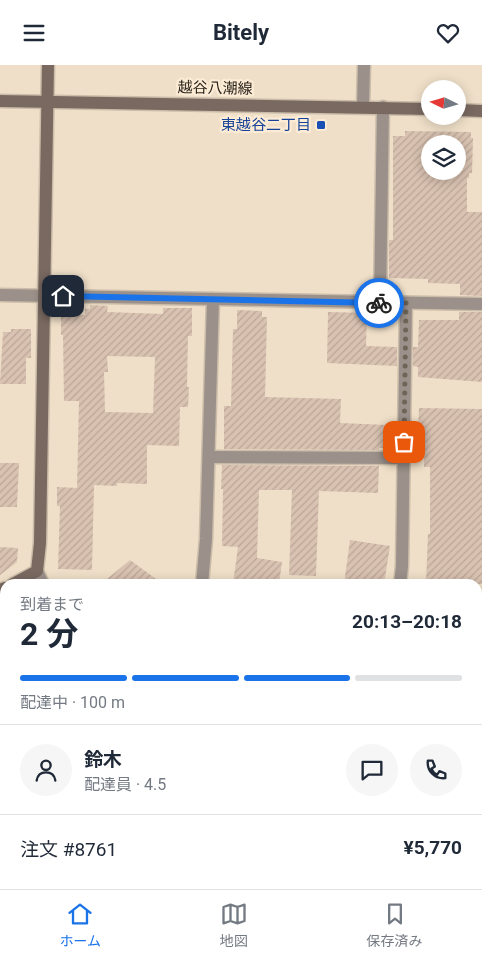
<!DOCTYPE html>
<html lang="ja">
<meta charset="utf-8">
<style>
body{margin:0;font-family:Roboto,"Noto Sans JP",sans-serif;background:#f6f6f7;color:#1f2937;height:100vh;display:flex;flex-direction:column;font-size:19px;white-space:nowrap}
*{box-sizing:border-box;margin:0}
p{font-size:16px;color:#747a83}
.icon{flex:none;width:28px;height:28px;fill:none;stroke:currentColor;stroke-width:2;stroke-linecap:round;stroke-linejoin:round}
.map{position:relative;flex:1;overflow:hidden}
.sheet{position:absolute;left:0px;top:514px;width:482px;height:311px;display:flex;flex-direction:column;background:#fff;border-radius:15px 15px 0 0;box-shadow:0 2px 12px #0003}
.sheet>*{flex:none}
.needle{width:32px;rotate:275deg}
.tools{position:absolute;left:421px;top:15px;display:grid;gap:10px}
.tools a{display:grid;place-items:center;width:45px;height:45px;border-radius:50%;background:#fff;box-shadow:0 2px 12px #0003;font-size:25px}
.pin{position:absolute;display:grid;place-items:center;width:42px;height:42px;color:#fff;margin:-21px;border-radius:10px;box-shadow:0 2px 8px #0006}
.courier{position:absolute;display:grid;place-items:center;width:50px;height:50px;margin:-25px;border:4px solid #1a73e8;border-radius:50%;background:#fff;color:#222;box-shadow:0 1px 6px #0007}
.head em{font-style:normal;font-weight:700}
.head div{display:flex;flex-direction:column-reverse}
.head{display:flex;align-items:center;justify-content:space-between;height:85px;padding:0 20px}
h1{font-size:32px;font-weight:700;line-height:38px}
.bar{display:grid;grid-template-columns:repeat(4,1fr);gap:8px 5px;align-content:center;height:60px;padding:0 20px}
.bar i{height:6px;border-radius:4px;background:#e0e1e3}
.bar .current{background:#1a73e8}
.bar p{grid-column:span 4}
.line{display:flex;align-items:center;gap:12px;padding:0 20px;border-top:1px solid #e0e1e3}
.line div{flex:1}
.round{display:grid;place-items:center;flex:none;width:52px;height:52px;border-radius:26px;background:#f6f6f7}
header{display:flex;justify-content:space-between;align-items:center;height:65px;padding:0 20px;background:#fff;font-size:22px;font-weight:700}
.dock{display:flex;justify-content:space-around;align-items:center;height:70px;border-top:1px solid #e0e1e3;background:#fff;font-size:14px;color:#747a83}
.dock a{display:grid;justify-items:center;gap:2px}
.dock .current{color:#1a73e8}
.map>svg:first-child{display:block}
.building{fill:url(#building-hatch);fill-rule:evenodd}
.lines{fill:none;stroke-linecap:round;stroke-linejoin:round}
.street-casing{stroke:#cbbda9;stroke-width:15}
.secondary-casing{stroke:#cbbda9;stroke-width:15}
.street{stroke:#9b908a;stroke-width:12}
.secondary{stroke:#796961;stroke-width:12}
.done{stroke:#6e6557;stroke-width:5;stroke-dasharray:0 9}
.route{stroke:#1a73e8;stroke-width:6}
.transit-dot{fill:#1a4fb4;stroke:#fdecd5;stroke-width:2}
.labels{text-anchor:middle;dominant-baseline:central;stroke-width:4.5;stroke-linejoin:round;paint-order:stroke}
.street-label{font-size:15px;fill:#29231a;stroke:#fdecd5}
.transit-label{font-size:15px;fill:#164399;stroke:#fdecd5;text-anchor:end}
</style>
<header><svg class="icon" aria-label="menu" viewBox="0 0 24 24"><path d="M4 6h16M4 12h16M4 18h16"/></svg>Bitely<svg class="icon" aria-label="heart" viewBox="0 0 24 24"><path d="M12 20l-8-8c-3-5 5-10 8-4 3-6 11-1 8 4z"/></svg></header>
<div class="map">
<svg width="482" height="824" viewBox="0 0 482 824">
<defs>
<pattern id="building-hatch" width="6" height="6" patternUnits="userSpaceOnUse" patternTransform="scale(1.25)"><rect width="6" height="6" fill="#d9c2b1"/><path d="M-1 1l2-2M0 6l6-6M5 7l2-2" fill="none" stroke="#baa698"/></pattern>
</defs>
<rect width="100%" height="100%" fill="#efdfc8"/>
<g class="building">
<path d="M405 66 471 67V73H473L472 108H469V113H467V147H482V231L460 230V219L428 218V214L389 213V175H393V71H405ZM430 79H458V106H430Z"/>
<path d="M90 240 108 241 107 247 163 249V243H192V271H188L187 322H189L188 342H180L179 381 147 380V419L117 418V421L94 420 92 505 58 504 60 441H57V422L77 423 79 336H64L63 270H61V249L85 250V244H90ZM107 291 155 292 153 348 105 347 104 307H108Z"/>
<path d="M237 245 262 246V252H267L265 332 341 334 340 358 387 360 386 383H379V385L224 384V341H231L233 264H237Z"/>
<path d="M328 247 367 248 366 281 397 282V301L327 298Z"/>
<path d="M459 247H482V317L418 312V302L413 301V282H418L419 255H459Z"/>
<path d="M11 264H31V293H26V319H0L3 267H11Z"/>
<path d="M419 343 482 344V519L426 517 428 469H430V402H424L425 366 418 365Z"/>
<path d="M0 398H19L17 442H0Z"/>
<path d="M222 400 379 401 378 428 319 426 316 511 289 510 292 425H259L257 493 282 497 279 519H233L238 482 222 481 223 424H221Z"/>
<path d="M350 475 390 481 384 519H344Z"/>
<path d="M0 482 18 483 17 497 0 510Z"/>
<path d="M130 495 163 519H101Z"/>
</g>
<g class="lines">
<defs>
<g id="street">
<path d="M363 42 364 0"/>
<path d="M0 230 482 239"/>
<path d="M380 238 383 42"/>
<path d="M209 392 404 393"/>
<path d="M37 506 43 519"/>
<path d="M202 519 206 474 213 234"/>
<path d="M400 519 402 501 406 238"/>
<path d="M478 627 482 629"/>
<path d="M0 697 5 695"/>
<path d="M192 820 194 824"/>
</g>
<g id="secondary">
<path d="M0 36 430 44"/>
<path d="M458 45 482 46"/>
<path d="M13 519 37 506 40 478 48 0"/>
<path d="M0 525 5 523"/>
</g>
</defs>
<use href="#street" class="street-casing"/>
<use href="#secondary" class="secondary-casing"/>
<use href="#street" class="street"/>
<use href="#secondary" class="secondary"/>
</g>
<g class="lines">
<path class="done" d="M379 238H406L404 377"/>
<path class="route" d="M63 231 379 238"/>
</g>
<rect class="transit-dot" x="316" y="55" width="10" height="10" rx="2.5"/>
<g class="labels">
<g class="street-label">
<text transform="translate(215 23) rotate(1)">越谷八潮線</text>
</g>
<g class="transit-label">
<text x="311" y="60">東越谷二丁目</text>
</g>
</g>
</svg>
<div class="tools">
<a><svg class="needle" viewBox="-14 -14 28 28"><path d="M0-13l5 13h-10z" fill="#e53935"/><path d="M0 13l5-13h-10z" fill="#747a83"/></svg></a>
<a><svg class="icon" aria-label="layers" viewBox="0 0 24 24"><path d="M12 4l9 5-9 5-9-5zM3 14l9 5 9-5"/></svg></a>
</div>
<div class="pin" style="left:404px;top:377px;background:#ea580c"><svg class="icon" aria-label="bag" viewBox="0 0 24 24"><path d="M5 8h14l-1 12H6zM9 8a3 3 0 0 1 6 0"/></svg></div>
<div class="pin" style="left:63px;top:231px;background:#1f2937"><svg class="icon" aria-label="home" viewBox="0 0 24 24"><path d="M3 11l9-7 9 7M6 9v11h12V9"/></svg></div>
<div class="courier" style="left:379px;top:238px"><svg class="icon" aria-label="bike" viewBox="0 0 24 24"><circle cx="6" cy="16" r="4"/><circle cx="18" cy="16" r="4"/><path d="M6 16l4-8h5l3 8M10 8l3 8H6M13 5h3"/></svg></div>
<section class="sheet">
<div class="head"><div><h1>2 分</h1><p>到着まで</p></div><em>20:13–20:18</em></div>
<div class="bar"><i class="current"></i><i class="current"></i><i class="current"></i><i></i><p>配達中 · 100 m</p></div>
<div class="line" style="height:90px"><a class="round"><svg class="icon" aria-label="person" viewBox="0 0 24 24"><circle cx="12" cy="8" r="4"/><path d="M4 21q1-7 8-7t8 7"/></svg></a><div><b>鈴木</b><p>配達員 · 4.5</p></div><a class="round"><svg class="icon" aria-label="chat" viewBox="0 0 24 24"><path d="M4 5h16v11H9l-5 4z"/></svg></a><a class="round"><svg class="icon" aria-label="phone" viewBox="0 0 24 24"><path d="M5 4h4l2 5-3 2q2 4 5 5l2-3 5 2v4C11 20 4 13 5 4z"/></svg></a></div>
<div class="line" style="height:65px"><div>注文 #8761</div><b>¥5,770</b></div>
</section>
</div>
<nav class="dock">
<a class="current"><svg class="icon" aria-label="home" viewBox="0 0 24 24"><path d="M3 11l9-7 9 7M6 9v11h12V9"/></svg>ホーム</a>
<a><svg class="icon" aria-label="map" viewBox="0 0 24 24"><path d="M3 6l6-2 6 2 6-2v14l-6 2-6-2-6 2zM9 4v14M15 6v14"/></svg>地図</a>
<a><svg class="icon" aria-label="saved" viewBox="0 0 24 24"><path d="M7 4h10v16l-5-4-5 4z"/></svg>保存済み</a>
</nav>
